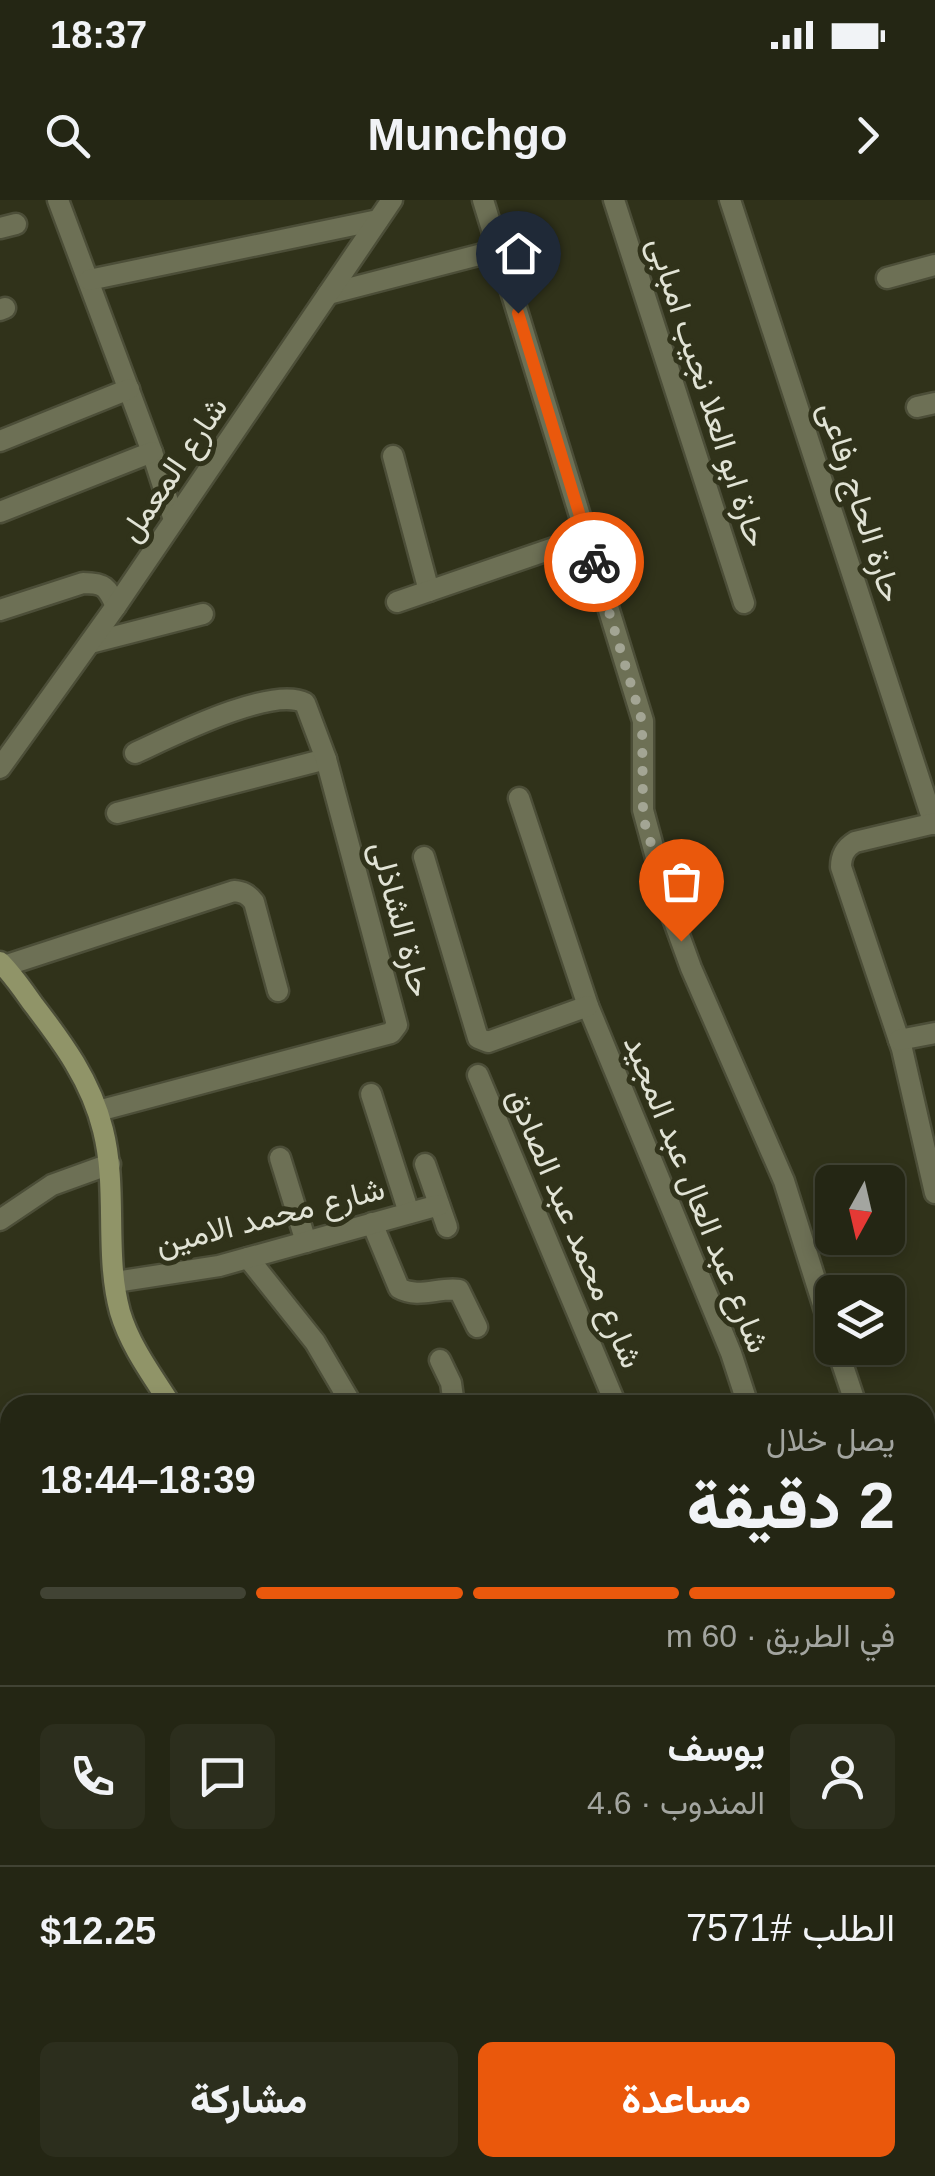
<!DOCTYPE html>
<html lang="ar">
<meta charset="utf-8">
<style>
body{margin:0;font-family:Arial,Vazirmatn,sans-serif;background:#2c2e1d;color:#f1f3f6;direction:rtl;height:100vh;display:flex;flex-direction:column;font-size:38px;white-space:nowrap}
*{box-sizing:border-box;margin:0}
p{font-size:32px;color:#a3a5a0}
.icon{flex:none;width:55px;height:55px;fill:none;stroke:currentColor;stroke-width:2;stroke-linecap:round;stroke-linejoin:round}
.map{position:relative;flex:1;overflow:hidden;direction:ltr}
.drawer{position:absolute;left:0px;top:1195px;width:935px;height:782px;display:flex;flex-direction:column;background:#242614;border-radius:30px 30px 0 0;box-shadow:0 5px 15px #0003,0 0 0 2px #414334;direction:rtl}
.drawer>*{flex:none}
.needle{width:65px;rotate:188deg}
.controls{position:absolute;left:815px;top:965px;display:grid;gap:20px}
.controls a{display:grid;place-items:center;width:90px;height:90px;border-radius:15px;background:#242614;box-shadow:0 5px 15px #0003,0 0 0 2px #414334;font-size:50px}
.pin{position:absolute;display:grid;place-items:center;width:85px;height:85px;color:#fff;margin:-102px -42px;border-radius:50% 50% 50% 0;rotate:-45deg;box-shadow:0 0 10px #0007}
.pin .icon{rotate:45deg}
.courier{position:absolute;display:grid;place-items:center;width:100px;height:100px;margin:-50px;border:8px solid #ea580c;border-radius:50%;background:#fff;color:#222;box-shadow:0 2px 12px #0007}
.overview em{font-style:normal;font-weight:800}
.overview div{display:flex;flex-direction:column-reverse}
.overview{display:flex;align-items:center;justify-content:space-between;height:170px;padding:0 40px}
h1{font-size:65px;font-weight:800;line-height:75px}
.bar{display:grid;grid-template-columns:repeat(4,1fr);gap:15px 10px;align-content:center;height:120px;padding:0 40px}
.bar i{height:12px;border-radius:8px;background:#414334}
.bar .selected{background:#ea580c}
.bar p{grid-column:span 4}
.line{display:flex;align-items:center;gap:25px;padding:0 40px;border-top:2px solid #414334}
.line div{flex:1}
.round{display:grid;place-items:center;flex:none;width:105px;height:105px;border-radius:15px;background:#2c2e1d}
.action{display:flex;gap:20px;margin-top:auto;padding:20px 40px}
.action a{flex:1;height:115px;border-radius:15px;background:#ea580c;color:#fff;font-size:40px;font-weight:800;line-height:115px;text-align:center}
.action a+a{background:#2c2e1d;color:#f1f3f6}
.status{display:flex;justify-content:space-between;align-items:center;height:70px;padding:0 50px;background:#242614;direction:ltr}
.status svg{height:28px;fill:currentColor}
header{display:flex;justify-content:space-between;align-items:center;height:130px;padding:0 40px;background:#242614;font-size:45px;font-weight:800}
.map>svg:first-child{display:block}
.water{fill:#a96b8d}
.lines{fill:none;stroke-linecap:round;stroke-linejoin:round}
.street-casing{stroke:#4c4e38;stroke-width:25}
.secondary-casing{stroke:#4c4e38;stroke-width:25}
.street{stroke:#6d7055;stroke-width:20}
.secondary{stroke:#909468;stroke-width:20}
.done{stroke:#a3a594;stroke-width:10;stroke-dasharray:0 18}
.route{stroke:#ea580c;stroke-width:12}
.labels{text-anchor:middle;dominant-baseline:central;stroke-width:10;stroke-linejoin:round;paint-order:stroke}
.street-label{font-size:32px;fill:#e1e3d5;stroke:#30321a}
</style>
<div class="status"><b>18:37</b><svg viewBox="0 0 49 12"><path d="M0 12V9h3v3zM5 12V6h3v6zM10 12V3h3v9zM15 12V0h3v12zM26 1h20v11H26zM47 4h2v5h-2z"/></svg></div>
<header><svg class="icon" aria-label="forward" viewBox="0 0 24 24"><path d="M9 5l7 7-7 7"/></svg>Munchgo<svg class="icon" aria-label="search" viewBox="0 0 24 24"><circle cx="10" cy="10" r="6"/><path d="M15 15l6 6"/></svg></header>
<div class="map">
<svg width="935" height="1976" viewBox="0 0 935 1976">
<rect width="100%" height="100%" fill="#30321a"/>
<path class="water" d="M0 1587 10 1593V1968H510L523 1976H0Z"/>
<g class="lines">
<defs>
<g id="street">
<path d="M58 0 152 252 174 320"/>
<path d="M483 0 643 521V610L671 713 691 768 784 981 832 1133"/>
<path d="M614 0 744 403"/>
<path d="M730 0 934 624"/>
<path d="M0 28 16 24"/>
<path d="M887 78 935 65"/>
<path d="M89 80 378 20"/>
<path d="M328 94 498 50"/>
<path d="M0 110 5 108"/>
<path d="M917 207 935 203"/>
<path d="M0 241 129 189"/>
<path d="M393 256 429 391"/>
<path d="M0 312 152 252"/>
<path d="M397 402 586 337"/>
<path d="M0 410 83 383C105 383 107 387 116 406"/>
<path d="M90 443 203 414"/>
<path d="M0 568 116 406 392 0"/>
<path d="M519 598 588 806 731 1153 748 1205"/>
<path d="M117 613 326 559"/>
<path d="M935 623 855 642C845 648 841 655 841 667L902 849 935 993"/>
<path d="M424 657 478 838 488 842 588 806"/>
<path d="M4 766 234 691C243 692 248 694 254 702L278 791"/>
<path d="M899 840 935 833"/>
<path d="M478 875 616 1205"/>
<path d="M371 894 409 1013"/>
<path d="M98 911 391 833 397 825 326 559 305 503C272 485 168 538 135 553"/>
<path d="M280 958 306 1042"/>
<path d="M425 964 447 1027"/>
<path d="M0 1020 52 985 110 964"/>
<path d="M372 1023 399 1088C418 1099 439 1087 459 1090L477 1127"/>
<path d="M248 1058 315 1142 352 1205"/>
<path d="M115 1082 219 1066 439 1005"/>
<path d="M837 1148 856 1205"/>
<path d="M440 1160 451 1183 454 1205"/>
<path d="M931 1315 935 1339"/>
</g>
<g id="secondary">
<path d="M0 762C13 775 23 790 33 804 63 843 91 881 103 930 118 989 104 1053 120 1112 130 1146 152 1175 171 1205"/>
<path d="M925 1316 935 1315"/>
</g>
</defs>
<use href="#street" class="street-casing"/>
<use href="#secondary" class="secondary-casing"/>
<use href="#street" class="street"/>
<use href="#secondary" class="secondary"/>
</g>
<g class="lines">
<path class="done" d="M594 362 642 521 643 610 645 624 681 741"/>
<path class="route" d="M518 113 594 362"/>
</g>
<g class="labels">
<g class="street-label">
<text transform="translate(708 192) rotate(72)">حارة ابو العلا نجيب امبابى</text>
<text transform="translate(173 269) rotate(-56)">شارع المعمل</text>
<text transform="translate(861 302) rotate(72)">حارة الحاج رفاعى</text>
<text transform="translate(401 719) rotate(75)">حارة الشاذلى</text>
<text transform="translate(697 994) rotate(68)">شارع عبد العال عبد المجيد</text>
<text transform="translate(270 1016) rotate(-14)">شارع محمد الامين</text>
<text transform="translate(575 1028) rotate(67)">شارع محمد عبد الصادق</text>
</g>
</g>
</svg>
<div class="controls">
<a><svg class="needle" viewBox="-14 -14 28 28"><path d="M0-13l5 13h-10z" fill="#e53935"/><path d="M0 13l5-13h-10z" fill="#a3a5a0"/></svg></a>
<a><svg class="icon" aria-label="layers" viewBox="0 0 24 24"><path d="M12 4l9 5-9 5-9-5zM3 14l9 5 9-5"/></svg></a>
</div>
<div class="pin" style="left:681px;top:741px;background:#ea580c"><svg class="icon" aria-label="bag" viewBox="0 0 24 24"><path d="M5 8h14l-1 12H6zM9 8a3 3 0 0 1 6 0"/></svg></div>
<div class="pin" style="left:518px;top:113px;background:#1f2937"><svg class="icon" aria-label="home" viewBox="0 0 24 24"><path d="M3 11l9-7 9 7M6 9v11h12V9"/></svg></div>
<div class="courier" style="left:594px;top:362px"><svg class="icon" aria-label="bike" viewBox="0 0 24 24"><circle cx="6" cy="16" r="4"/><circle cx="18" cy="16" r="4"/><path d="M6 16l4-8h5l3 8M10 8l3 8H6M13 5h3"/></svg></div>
<section class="drawer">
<div class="overview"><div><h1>2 دقيقة</h1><p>يصل خلال</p></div><em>18:39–18:44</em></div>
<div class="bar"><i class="selected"></i><i class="selected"></i><i class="selected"></i><i></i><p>في الطريق · 60 m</p></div>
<div class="line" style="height:180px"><a class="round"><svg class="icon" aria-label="person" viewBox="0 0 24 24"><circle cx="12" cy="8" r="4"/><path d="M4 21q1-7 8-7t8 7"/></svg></a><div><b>يوسف</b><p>المندوب · 4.6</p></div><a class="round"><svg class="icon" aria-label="chat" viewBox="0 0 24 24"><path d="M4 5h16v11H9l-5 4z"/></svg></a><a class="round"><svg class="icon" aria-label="phone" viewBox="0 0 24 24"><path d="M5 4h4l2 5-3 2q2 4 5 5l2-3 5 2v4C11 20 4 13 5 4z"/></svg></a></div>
<div class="line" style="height:130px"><div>الطلب #7571</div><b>$12.25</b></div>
<div class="action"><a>مساعدة</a><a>مشاركة</a></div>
</section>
</div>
